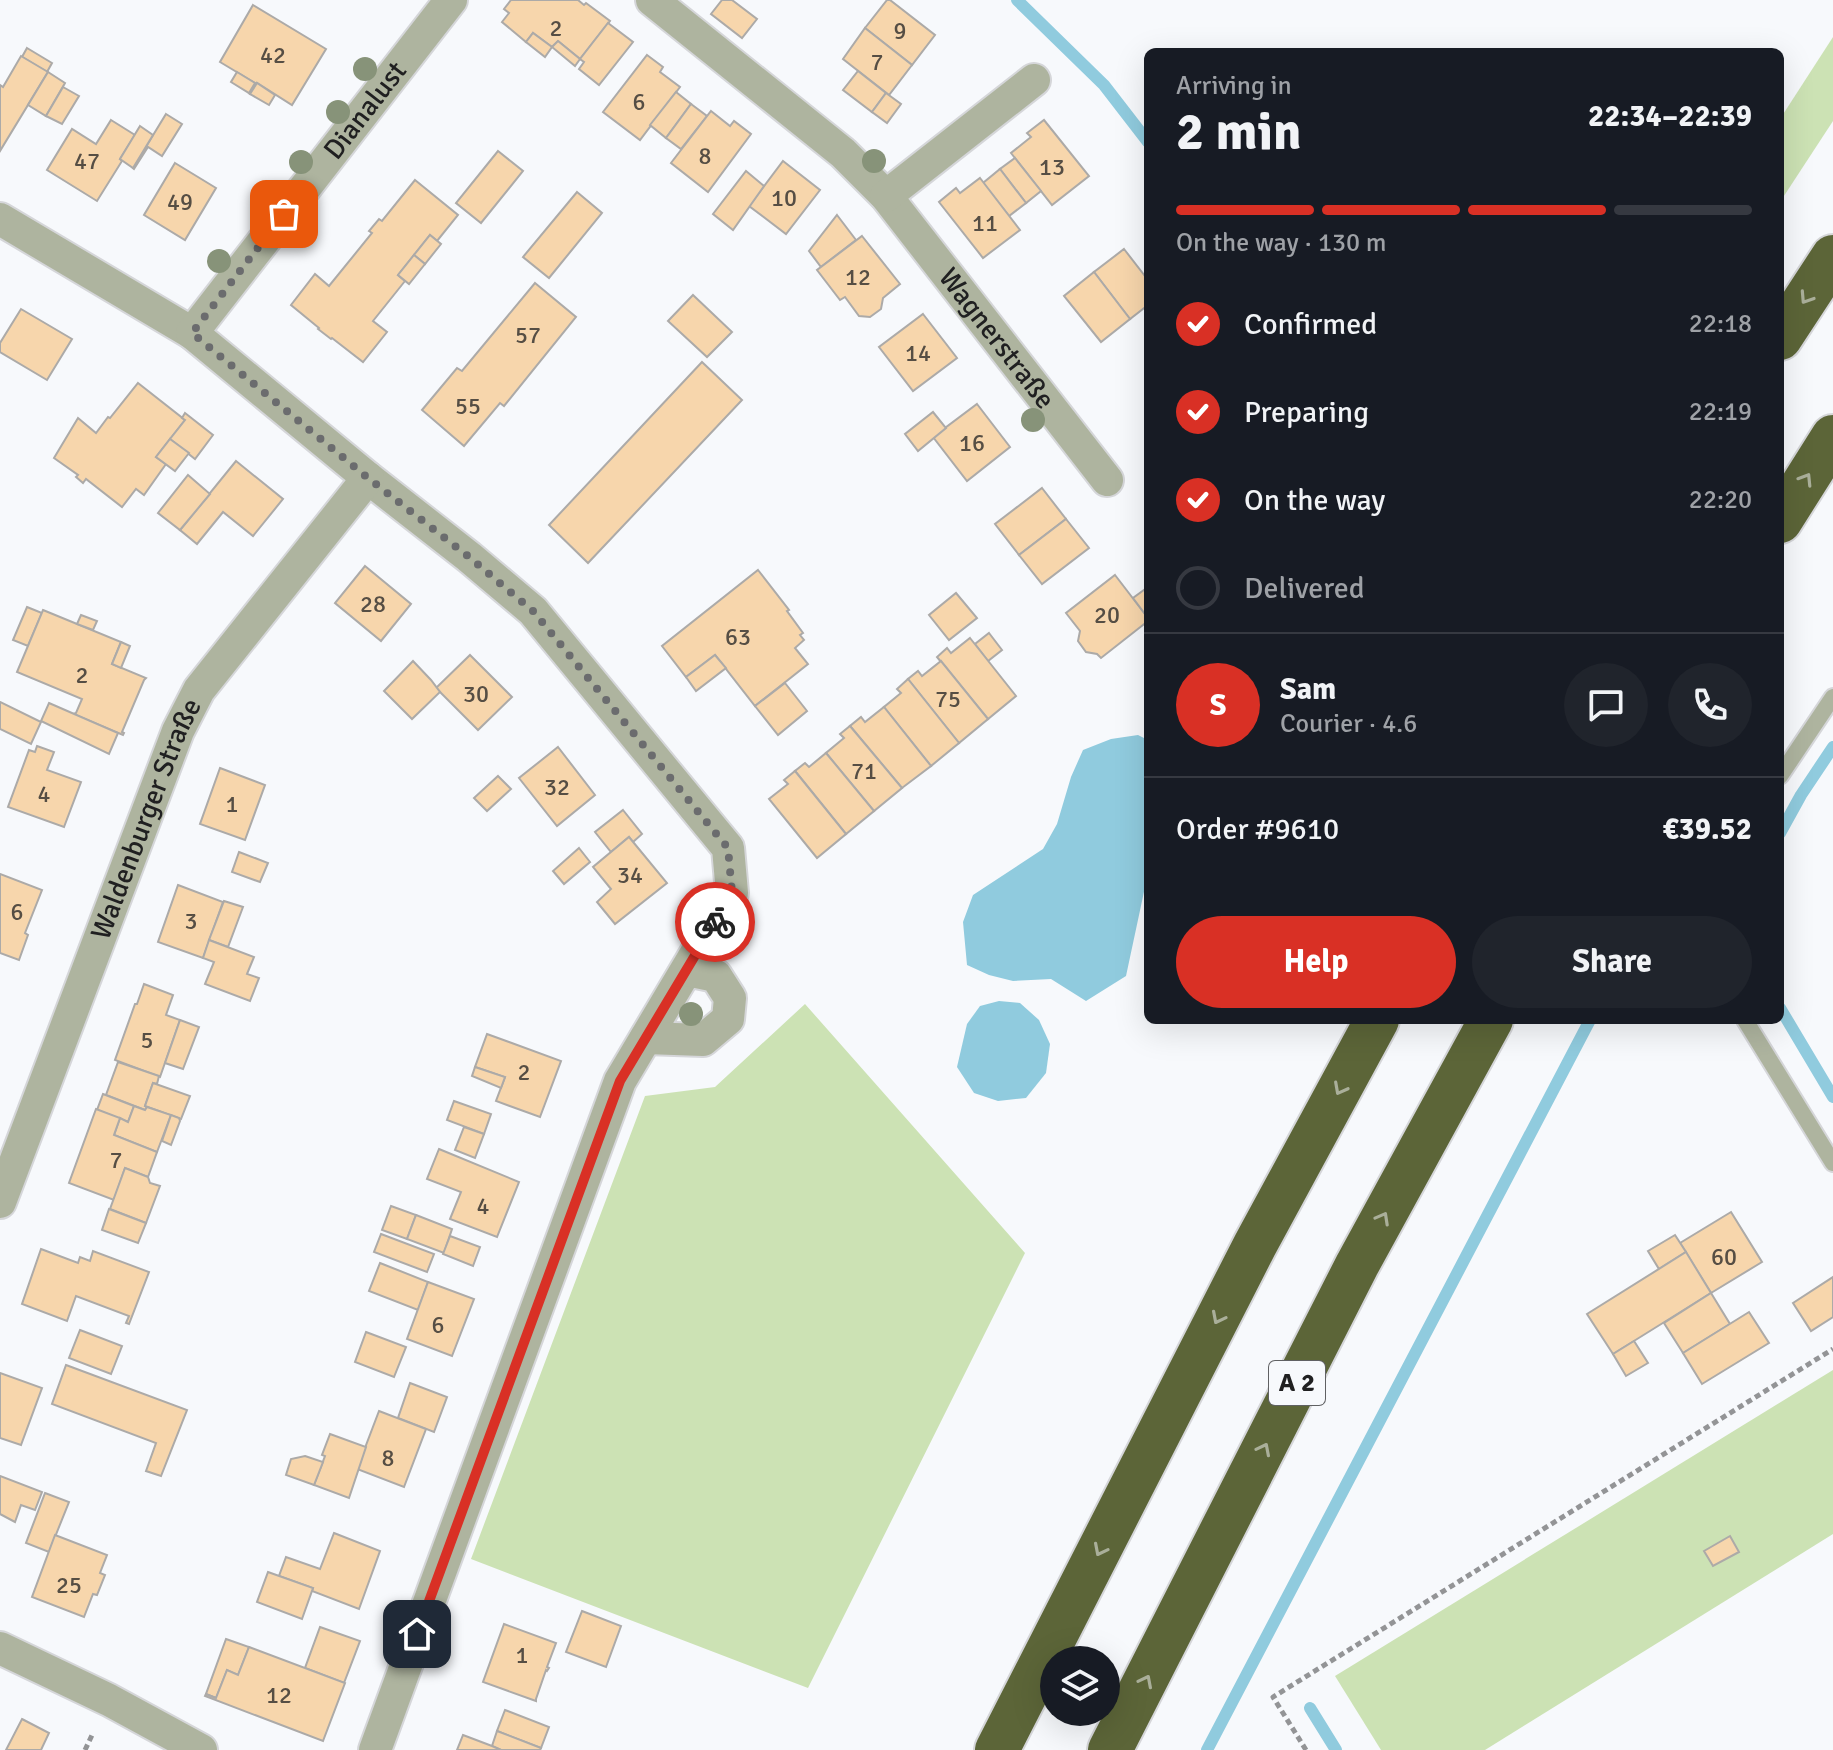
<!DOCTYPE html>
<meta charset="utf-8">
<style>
body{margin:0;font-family:Signika,sans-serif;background:#20242c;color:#f1f3f6;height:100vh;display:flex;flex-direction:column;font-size:30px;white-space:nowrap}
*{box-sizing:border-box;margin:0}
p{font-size:26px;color:#9ea1a6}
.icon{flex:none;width:44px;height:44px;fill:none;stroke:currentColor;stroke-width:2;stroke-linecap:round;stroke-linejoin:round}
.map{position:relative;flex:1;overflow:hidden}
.side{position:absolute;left:1144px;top:48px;width:640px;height:976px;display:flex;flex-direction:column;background:#171b24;border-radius:12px;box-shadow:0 8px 32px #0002}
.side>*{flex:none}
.buttons{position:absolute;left:1040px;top:1646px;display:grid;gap:16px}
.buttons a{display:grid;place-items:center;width:80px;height:80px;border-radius:50%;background:#171b24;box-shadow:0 8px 32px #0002;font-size:40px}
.pin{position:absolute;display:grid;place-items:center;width:68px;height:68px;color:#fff;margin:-34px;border-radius:16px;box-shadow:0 4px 12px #0006}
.courier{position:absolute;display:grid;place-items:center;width:80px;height:80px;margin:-40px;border:6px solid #d93025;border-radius:50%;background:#fff;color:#222;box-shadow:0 2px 10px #0007}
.headline em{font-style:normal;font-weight:800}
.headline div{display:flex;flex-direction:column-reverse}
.headline{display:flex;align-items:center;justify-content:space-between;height:136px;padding:0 32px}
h1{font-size:52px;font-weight:800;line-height:60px}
.bar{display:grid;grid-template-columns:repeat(4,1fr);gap:12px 8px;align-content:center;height:96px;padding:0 32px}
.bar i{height:10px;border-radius:6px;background:#363941}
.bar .selected{background:#d93025}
.bar p{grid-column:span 4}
.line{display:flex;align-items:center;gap:20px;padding:0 32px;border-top:2px solid #363941}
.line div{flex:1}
.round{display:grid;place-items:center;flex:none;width:84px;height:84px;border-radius:42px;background:#20242c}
ol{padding:0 32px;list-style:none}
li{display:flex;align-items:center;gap:24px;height:88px}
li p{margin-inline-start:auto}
li .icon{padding:8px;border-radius:50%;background:#d93025;color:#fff;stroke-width:4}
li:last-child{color:#9ea1a6}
li i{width:44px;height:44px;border:4px solid #363941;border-radius:50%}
.button{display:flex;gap:16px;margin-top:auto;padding:16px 32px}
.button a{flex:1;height:92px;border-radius:48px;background:#d93025;color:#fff;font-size:32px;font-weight:800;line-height:92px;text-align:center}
.button a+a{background:#20242c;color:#f1f3f6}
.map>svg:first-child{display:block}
.green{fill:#cce2b4}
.water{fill:#90cbde}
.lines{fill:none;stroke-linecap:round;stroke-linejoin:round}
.stream{stroke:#90cbde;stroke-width:12}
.building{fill:#f7d6ac;stroke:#acaaa8;stroke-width:2}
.service-casing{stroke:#d5d6d9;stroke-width:20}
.minor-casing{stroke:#d5d6d9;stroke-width:36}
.motorway-casing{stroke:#d5d6d9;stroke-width:48}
.path{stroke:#939496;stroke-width:5;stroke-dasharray:6 4;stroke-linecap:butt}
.service{stroke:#aeb49f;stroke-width:16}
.minor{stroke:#aeb49f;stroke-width:32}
.motorway{stroke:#5c6538;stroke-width:44}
.tree{fill:#879379}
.oneway{stroke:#aaaf9a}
.done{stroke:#6b6c6e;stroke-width:8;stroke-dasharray:0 14.4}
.route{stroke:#d93025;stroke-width:10}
.labels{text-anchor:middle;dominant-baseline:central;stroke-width:6;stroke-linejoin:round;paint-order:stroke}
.number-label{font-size:24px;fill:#564e44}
.shield{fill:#f7f9fc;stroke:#606163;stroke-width:2}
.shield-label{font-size:26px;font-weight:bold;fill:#202021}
.street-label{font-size:28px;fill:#202021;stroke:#f7f9fc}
</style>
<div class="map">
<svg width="1833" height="1750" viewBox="0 0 1833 1750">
<rect width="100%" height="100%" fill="#f7f9fc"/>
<g class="green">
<path d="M1833 37V121L1780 202V119Z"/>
<path d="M805 1004 1025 1253 808 1688 471 1559 645 1096 715 1087Z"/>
<path d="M1833 1370V1534L1485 1750H1381L1335 1676Z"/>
</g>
<g class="water">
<path d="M1138 735 1148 740V883L1145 887 1126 976 1086 1001 1051 979 1013 981 989 975 967 965 963 922 973 895 1043 849 1057 824 1071 777 1083 750 1111 739Z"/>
<path d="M999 1001 1020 1003 1039 1020 1050 1044 1046 1073 1026 1098 998 1101 974 1093 957 1067 967 1024 980 1006Z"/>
</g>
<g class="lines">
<g class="stream">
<path d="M1017 0 1104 85 1148 142"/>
<path d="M1780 833 1801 795 1833 747"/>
<path d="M1780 1008 1833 1097"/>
<path d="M1310 1708 1336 1750"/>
<path d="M1207 1750 1590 1020"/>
</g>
</g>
<g class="building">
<path d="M511 0H578L584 5 586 3 610 21 580 59 558 41 552 47 533 33 526 42 502 22 509 13 504 9Z"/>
<path d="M722 0H732L757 19 742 38 711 14Z"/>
<path d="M887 0H890L935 35 912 65 865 28Z"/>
<path d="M253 5 326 49 292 105 257 83 250 94 249 93 255 83 220 62Z"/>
<path d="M608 23 633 42 599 85 579 69 584 62 580 59Z"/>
<path d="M865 28 912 65 889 95 843 59Z"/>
<path d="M533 33 552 47 545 57 526 42Z"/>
<path d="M558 41 580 59 575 66 552 47Z"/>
<path d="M27 48 52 63 47 72 22 57Z"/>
<path d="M647 55 663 67 660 72 680 87 640 140 603 112Z"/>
<path d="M21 56 48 72 0 151V85L3 87Z"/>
<path d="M858 71 886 93 872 112 843 90Z"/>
<path d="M48 72 65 83 46 116 28 105Z"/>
<path d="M237 72 255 83 249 93 231 82Z"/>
<path d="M257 83 275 95 269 105 250 94Z"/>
<path d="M63 87 79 96 62 124 46 116Z"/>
<path d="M676 92 691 104 666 138 650 125Z"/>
<path d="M886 93 901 104 887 123 872 112Z"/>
<path d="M691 104 707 116 681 149 666 138Z"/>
<path d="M711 111 730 126 734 121 751 134 708 192 671 163Z"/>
<path d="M166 114 182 124 162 156 148 147 134 169 133 168Z"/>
<path d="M111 120 135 135 120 159 122 161 97 201 47 170 72 129 96 144Z"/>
<path d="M1044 120 1089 176 1052 205 1011 153 1031 137 1027 133Z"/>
<path d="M140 126 153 135 133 168 120 159Z"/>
<path d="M498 151 523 171 481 223 456 203Z"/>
<path d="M1015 158 1041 191 1026 203 1000 169Z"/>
<path d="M783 161 820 190 786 234 749 206Z"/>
<path d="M175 163 216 188 185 240 144 215Z"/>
<path d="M1000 169 1026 203 1009 216 983 183Z"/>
<path d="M746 171 764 186 733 230 713 214Z"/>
<path d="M980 178 1020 230 983 258 939 202 956 188 960 193Z"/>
<path d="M415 180 458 215 437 241 430 235 398 275 405 281 373 321 387 332 363 362 332 338 331 339 318 329 319 328 291 305 315 274 329 286 372 233 369 231 379 219 382 221Z"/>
<path d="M577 192 602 213 549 278 523 257Z"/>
<path d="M837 215 856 240 821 267 809 251Z"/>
<path d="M430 235 441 244 425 264 414 255Z"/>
<path d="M862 236 900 284 883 298 881 309 870 317 859 316 845 297 840 300 817 270Z"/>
<path d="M1124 249 1148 280V305L1130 319 1094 272Z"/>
<path d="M414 255 425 264 409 284 398 275Z"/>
<path d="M1094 272 1130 319 1101 342 1064 296Z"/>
<path d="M535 283 576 317 504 406 500 403 464 446 422 410 457 368 462 371Z"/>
<path d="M693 295 732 332 707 357 668 321Z"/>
<path d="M21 309 72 339 47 380 0 352V343Z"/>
<path d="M923 314 957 358 913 391 879 347Z"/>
<path d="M702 362 742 400 588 563 549 525Z"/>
<path d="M138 383 185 420 156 457 166 464 144 495 136 489 122 507 86 479 83 483 76 477 78 475 54 458 78 418 96 433 108 417 110 418Z"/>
<path d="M977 404 1010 447 967 481 933 437Z"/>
<path d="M933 412 946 428 918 451 905 434Z"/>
<path d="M185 413 213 435 195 459 170 439 185 420 182 418Z"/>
<path d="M170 439 189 453 175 471 156 457Z"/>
<path d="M236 461 283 499 253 536 223 512 197 544 180 530Z"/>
<path d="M188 475 210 494 180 530 158 513Z"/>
<path d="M1042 488 1066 519 1019 555 995 524Z"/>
<path d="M1066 519 1089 548 1042 584 1019 555Z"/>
<path d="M365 566 411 604 381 641 335 603Z"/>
<path d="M758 570 789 610 787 611 803 633 800 635 804 640 795 648 808 664 755 706 715 655 686 677 662 646Z"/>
<path d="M1115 575 1148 618V621L1101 658 1097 654 1086 652 1078 641 1080 631 1066 613Z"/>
<path d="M1148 587V618L1133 598Z"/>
<path d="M956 593 977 618 949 640 929 615Z"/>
<path d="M27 607 42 613 28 646 13 640Z"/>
<path d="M43 610 121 642 112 664 146 678 144 680 122 732 124 733 123 735 73 714 76 713 82 699 17 672Z"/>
<path d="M81 615 97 621 93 630 77 624Z"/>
<path d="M989 633 1002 650 988 661 975 644Z"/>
<path d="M970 638 1016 696 988 719 937 657 947 648 951 653Z"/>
<path d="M121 642 130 646 121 668 112 664Z"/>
<path d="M470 655 512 697 478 730 436 688Z"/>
<path d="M715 655 726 668 696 691 686 677Z"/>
<path d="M413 661 431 680 440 692 412 719 384 691Z"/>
<path d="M941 661 988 719 959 743 908 679 918 671 922 676Z"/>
<path d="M908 679 959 743 931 766 884 707 901 693 897 689Z"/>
<path d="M785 683 807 711 778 735 755 706Z"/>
<path d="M0 702 41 722 31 744 0 729Z"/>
<path d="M49 703 118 733 109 754 41 721Z"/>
<path d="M884 707 931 766 902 788 850 726 861 717 865 722Z"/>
<path d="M850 726 902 788 874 811 826 753 844 738 840 734Z"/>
<path d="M37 746 54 752 47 770 81 782 64 827 8 807 29 750 35 752Z"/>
<path d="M558 747 595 795 557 826 519 778Z"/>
<path d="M826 753 874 811 846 834 795 771 805 763 809 767Z"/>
<path d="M220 768 265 785 245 840 200 824Z"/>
<path d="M795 771 846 834 817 858 769 799 788 784 784 780Z"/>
<path d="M498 776 511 789 487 811 474 798Z"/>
<path d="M623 810 642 834 633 842 629 837 611 852 595 832Z"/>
<path d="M629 837 667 883 615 924 597 902 611 889 593 867Z"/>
<path d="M579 848 590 862 564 884 553 871Z"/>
<path d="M239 852 268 863 260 882 232 872Z"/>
<path d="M0 874 42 890 25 933 28 935 19 960 0 953Z"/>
<path d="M178 885 223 902 203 958 158 942Z"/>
<path d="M224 901 243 907 228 947 209 940Z"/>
<path d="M209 940 254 957 247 974 259 978 250 1001 205 984 214 962 203 958Z"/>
<path d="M144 984 173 995 166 1015 180 1020 160 1077 115 1060 135 1004H137Z"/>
<path d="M180 1020 199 1027 183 1069 165 1063Z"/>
<path d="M487 1034 561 1061 540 1117 496 1101 505 1077 475 1067Z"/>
<path d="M118 1062 159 1076 157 1084 153 1083 145 1106 147 1107 145 1110 106 1095Z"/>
<path d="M475 1067 505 1077 501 1088 472 1076Z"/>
<path d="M153 1083 190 1096 181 1119 145 1106Z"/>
<path d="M103 1094 134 1106 128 1122 97 1110Z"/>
<path d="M454 1101 491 1114 484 1134 447 1120Z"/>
<path d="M134 1106 145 1110 147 1107 171 1115 157 1152 114 1135 120 1118 128 1122Z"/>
<path d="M96 1109 120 1118 114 1135 157 1152 148 1177 125 1168 114 1200 69 1183Z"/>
<path d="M171 1115 179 1118 180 1121 171 1145 162 1141Z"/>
<path d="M464 1127 484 1134 475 1158 455 1150Z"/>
<path d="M439 1149 519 1182 497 1237 450 1219 461 1192 427 1179Z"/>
<path d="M125 1168 148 1177 150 1183 160 1186 146 1223 110 1209Z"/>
<path d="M391 1206 416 1215 407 1239 382 1230Z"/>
<path d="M109 1209 146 1223 138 1243 102 1230Z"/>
<path d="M1731 1212 1762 1262 1711 1293 1680 1243Z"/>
<path d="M416 1215 452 1229 444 1253 407 1239Z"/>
<path d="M381 1234 434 1254 427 1272 374 1252Z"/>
<path d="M1675 1235 1686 1252 1659 1269 1648 1251Z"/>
<path d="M450 1236 480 1247 473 1266 443 1254Z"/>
<path d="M41 1249 78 1263 80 1257 90 1261 93 1251 149 1272 129 1324 126 1323 129 1316 76 1296 67 1321 22 1304Z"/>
<path d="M1686 1252 1711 1293 1613 1354 1587 1314Z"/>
<path d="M380 1263 428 1282 418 1310 369 1291Z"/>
<path d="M1833 1277V1317L1811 1331 1793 1303Z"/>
<path d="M428 1282 474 1299 452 1356 407 1339Z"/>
<path d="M1711 1293 1730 1324 1683 1353 1664 1323Z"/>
<path d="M1749 1312 1769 1343 1702 1384 1683 1353Z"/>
<path d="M80 1330 122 1346 111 1374 69 1358Z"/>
<path d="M366 1332 406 1347 394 1377 355 1362Z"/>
<path d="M1634 1341 1648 1363 1626 1376 1613 1354Z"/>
<path d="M66 1365 187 1410 161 1476 146 1471 156 1443 52 1404Z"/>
<path d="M0 1373 42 1388 21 1445 0 1438Z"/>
<path d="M410 1383 447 1397 434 1432 398 1418Z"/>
<path d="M379 1411 426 1429 404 1487 357 1469Z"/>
<path d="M330 1434 366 1447 349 1498 314 1485 325 1456 322 1455Z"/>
<path d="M305 1456 323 1462 314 1485 286 1475 291 1459Z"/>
<path d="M0 1476 42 1492 35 1510 21 1505 15 1522 0 1514Z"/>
<path d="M45 1493 69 1502 49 1552 26 1543Z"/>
<path d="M334 1533 380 1551 359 1609 312 1591 313 1588 279 1576 286 1557 320 1569Z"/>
<path d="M55 1535 107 1555 100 1573 105 1575 97 1595 93 1594 84 1617 32 1597Z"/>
<path d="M1730 1536 1739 1552 1713 1566 1704 1551Z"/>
<path d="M268 1572 313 1588 302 1619 257 1602Z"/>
<path d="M582 1611 621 1626 606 1667 566 1652Z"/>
<path d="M504 1624 556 1643 547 1667 549 1668 547 1671 546 1670 536 1699V1701L483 1682Z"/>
<path d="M320 1627 360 1641 344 1683 305 1668Z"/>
<path d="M226 1639 249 1647 238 1675 227 1670 216 1698 206 1694Z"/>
<path d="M249 1647 345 1683 323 1741 205 1696 206 1694 216 1698 227 1670 238 1675Z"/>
<path d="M505 1710 549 1727 541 1748 497 1731Z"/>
<path d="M22 1719 49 1733 41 1750H6Z"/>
<path d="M497 1731 541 1748 540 1750H501L492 1746Z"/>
<path d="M463 1735 492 1746 501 1750H457Z"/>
</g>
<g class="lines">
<defs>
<g id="service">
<path d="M1780 776 1833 697"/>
<path d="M1745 1020 1833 1163"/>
</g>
<g id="minor">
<path id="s1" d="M652 0 843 153 886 196 1107 480"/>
<path d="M886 196 1034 80"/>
<path d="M0 219 192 333 368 478 469 557 533 611 728 848 732 893 620 1081 375 1750"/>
<path id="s2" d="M192 333 451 0"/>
<path d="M646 1038 703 1040 728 1019 730 998 716 976 687 970"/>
<path id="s3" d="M0 1202 178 731 199 690 368 478"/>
<path d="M0 1648 109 1700 201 1750"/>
</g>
<g id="motorway">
<path d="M1780 338 1833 257"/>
<path d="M1780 521 1833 437"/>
<path d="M997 1750 1255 1245 1377 1020"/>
<path d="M1110 1750 1357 1265 1491 1020"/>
</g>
</defs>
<use href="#service" class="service-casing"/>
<use href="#minor" class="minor-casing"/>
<use href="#motorway" class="motorway-casing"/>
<g class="path">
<path d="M85 1750 93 1733"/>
<path d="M1306 1750 1273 1697 1833 1349"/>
</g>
<use href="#service" class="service"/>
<use href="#minor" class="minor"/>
<use href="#motorway" class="motorway"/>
</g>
<g class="tree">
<circle cx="365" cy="69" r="12"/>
<circle cx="338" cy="112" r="12"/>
<circle cx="874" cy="161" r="12"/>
<circle cx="301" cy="162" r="12"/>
<circle cx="263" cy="209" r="12"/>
<circle cx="219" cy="261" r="12"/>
<circle cx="1033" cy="420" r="12"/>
<circle cx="691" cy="1014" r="12"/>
</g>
<defs><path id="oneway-chevron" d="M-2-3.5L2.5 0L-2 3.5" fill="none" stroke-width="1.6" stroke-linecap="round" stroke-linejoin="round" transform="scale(2)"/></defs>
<g class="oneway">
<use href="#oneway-chevron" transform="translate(1806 298) rotate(123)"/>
<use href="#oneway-chevron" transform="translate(1806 479) rotate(-58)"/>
<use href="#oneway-chevron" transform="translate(1340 1089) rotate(118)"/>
<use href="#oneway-chevron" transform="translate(1383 1218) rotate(-61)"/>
<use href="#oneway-chevron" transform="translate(1218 1318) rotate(117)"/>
<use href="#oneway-chevron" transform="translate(1264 1449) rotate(-63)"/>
<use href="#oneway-chevron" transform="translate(1100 1550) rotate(117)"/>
<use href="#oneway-chevron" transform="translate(1146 1681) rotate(-63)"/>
</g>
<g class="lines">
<path class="done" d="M284 214 192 333 368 478 469 557 533 611 728 848 732 893 715 922"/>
<path class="route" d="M417 1634 620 1081 715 922"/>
</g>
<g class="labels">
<g class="number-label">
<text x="556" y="28">2</text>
<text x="900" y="31">9</text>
<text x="273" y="55">42</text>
<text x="877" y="62">7</text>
<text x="639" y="102">6</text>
<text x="705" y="156">8</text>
<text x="87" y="161">47</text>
<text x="1052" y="167">13</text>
<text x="784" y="198">10</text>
<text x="180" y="202">49</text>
<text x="985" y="223">11</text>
<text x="858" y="277">12</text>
<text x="528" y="335">57</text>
<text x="918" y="353">14</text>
<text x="468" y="406">55</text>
<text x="972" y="443">16</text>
<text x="373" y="604">28</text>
<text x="1107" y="615">20</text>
<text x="738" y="637">63</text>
<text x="82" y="675">2</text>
<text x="476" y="694">30</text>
<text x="948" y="699">75</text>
<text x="864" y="771">71</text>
<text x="557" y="787">32</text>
<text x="44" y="794">4</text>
<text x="232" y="804">1</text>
<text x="630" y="875">34</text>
<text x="17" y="912">6</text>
<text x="191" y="921">3</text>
<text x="147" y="1040">5</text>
<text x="524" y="1072">2</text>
<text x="116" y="1160">7</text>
<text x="483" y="1206">4</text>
<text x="1724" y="1257">60</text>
<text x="438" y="1325">6</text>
<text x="388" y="1458">8</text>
<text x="69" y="1585">25</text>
<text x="522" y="1655">1</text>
<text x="279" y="1695">12</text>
</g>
<rect class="shield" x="1269" y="1361" width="56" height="44" rx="6"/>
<g class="shield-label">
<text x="1297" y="1383">A 2</text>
</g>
<g class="street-label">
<text stroke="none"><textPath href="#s2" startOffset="282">Dianalust</textPath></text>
<text stroke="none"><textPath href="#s1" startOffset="486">Wagnerstraße</textPath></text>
<text stroke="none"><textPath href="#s3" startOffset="410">Waldenburger Straße</textPath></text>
</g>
</g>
</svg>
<div class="buttons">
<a><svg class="icon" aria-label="layers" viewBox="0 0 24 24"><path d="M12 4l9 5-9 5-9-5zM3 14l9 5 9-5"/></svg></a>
</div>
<div class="pin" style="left:284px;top:214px;background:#ea580c"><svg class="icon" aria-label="bag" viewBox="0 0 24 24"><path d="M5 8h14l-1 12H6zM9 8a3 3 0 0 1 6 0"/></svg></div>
<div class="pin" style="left:417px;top:1634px;background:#1f2937"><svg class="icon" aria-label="home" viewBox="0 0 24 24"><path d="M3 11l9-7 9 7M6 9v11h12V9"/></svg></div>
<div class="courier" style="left:715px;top:922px"><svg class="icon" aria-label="bike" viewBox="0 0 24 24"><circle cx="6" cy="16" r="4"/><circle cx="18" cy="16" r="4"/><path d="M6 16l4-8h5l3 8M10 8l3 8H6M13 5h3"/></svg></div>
<section class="side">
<div class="headline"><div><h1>2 min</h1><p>Arriving in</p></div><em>22:34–22:39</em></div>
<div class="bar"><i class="selected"></i><i class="selected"></i><i class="selected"></i><i></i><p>On the way · 130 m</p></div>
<ol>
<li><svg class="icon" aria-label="check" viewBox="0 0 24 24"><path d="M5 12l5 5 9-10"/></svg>Confirmed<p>22:18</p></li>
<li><svg class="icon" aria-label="check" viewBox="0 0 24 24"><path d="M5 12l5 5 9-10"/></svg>Preparing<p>22:19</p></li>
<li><svg class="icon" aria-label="check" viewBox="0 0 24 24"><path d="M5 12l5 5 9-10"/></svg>On the way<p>22:20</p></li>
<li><i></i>Delivered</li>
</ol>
<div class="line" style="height:144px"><b class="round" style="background:#d93025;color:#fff">S</b><div><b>Sam</b><p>Courier · 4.6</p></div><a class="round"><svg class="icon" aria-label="chat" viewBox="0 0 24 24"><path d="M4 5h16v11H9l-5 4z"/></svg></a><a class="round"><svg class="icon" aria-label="phone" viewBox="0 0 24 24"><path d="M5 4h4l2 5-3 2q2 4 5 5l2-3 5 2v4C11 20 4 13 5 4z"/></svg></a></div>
<div class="line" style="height:104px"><div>Order #9610</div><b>€39.52</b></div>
<div class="button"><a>Help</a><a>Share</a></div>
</section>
</div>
